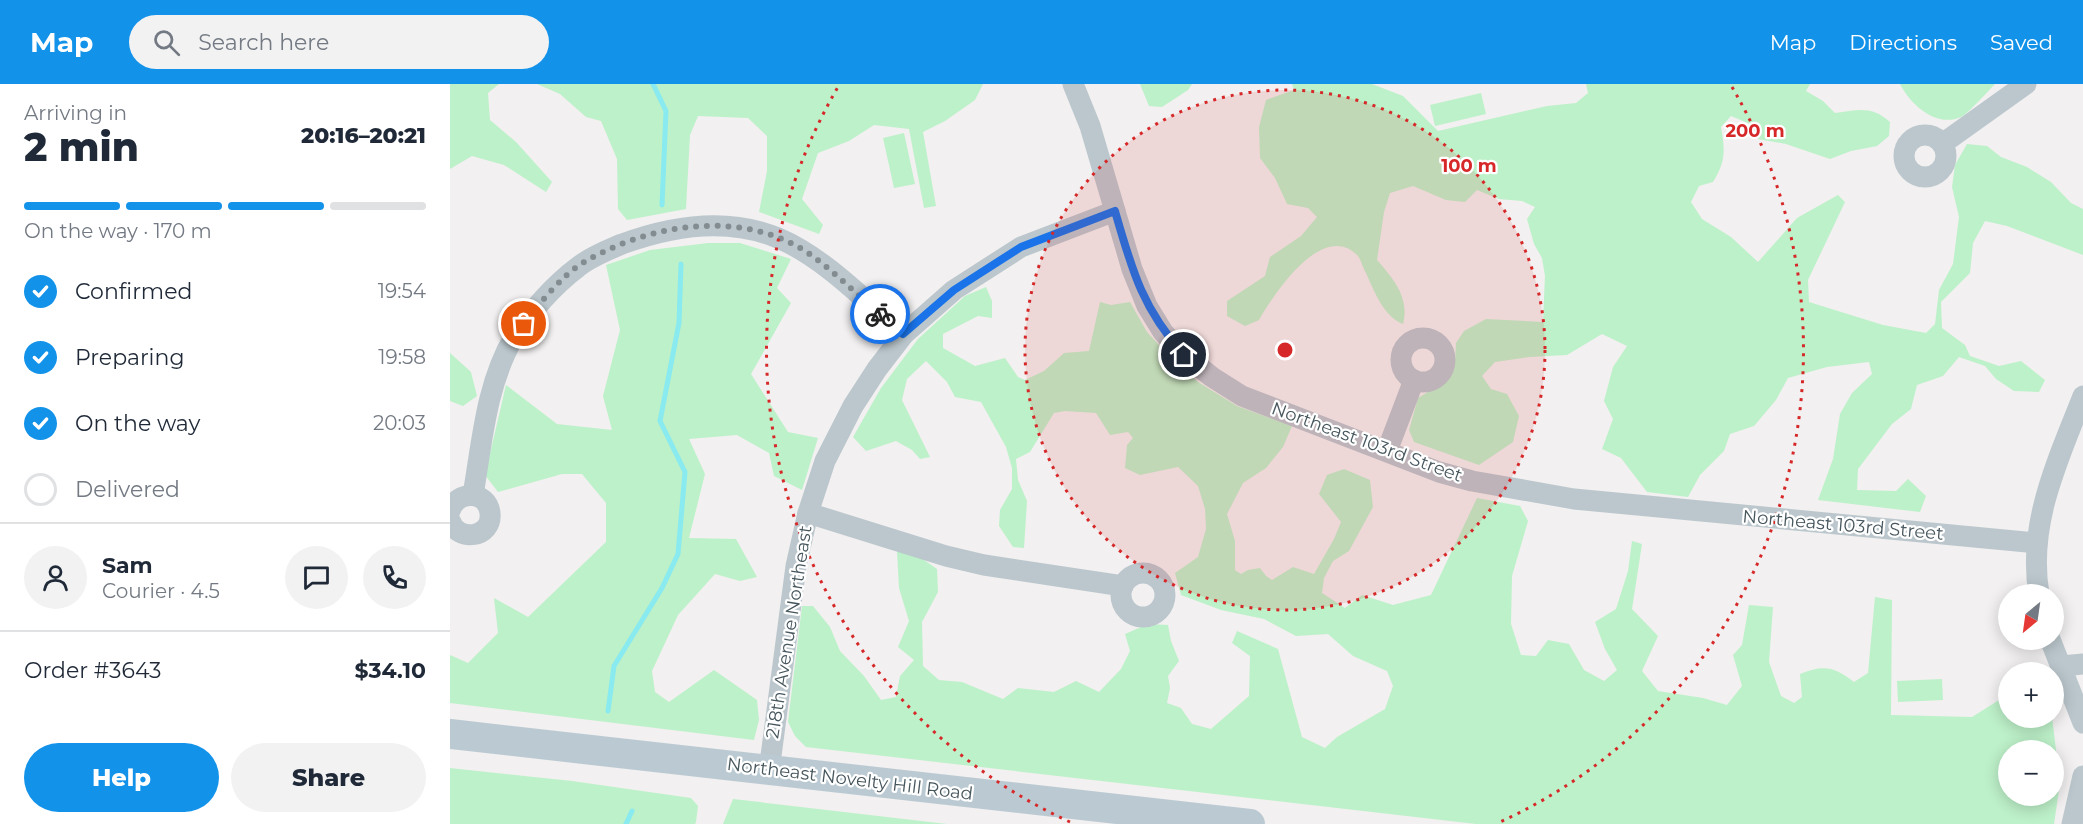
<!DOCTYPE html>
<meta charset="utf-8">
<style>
body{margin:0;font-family:Montserrat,sans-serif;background:#f2f2f3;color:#1f2937;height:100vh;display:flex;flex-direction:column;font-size:22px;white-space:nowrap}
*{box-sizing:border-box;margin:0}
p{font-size:20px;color:#747a83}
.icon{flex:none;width:33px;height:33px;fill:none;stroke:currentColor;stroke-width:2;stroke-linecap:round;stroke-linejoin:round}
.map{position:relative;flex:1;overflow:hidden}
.details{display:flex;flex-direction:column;background:#fff;width:450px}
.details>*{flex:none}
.needle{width:39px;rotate:209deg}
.buttons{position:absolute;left:1548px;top:500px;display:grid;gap:12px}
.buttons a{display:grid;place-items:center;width:66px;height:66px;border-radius:50%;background:#fff;box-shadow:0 3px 15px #0003;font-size:30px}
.pin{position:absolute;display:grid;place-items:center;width:51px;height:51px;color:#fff;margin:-26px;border:3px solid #fff;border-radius:50%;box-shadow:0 2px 6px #0007}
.courier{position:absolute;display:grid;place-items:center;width:60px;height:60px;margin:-30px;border:4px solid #1a73e8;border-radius:50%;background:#fff;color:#222;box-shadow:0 2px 8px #0007}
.headline em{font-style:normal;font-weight:800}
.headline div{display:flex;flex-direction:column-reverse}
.headline{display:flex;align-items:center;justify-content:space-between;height:102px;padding:0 24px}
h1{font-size:39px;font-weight:800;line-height:45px}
.bar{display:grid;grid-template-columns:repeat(4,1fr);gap:9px 6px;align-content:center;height:72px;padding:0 24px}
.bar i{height:8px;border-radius:4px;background:#e0e1e3}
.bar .current{background:#1392e9}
.bar p{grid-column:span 4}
.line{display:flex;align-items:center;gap:15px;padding:0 24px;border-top:2px solid #e0e1e3}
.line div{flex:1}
.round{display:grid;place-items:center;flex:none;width:63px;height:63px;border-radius:32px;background:#f2f2f3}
ol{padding:0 24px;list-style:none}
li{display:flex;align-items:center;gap:18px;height:66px}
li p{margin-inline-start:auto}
li .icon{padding:6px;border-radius:50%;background:#1392e9;color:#fff;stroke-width:4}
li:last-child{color:#747a83}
li i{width:33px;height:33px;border:3px solid #e0e1e3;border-radius:50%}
.button{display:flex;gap:12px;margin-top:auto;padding:12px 24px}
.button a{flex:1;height:69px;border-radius:36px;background:#1392e9;color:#fff;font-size:24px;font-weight:800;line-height:69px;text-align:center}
.button a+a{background:#f2f2f3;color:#1f2937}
header{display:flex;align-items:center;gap:36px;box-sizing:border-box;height:84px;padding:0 30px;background:#1392e9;color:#fff}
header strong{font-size:28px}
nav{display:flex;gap:33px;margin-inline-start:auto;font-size:21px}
.search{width:420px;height:54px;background:#f2f2f3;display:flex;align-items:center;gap:15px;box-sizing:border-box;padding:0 21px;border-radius:33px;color:#747a83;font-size:22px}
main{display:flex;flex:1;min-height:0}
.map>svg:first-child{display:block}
.green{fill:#bdf1c9;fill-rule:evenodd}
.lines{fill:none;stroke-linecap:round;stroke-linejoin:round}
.stream{stroke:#89eaef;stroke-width:5}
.street{stroke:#bbc7cd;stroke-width:21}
.secondary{stroke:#bbcad2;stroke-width:30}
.done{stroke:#838d91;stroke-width:6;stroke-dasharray:0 10.8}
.route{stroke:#1a73e8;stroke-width:8}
.ring{fill:none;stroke:#d62828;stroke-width:3;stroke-dasharray:3 6}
.labels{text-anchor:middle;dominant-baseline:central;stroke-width:4.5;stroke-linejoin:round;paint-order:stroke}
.street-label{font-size:18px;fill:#47575e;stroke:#fff}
.centre{fill:#d62828;stroke:#fff;stroke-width:3}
.ring-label{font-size:18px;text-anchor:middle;font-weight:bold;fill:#d62828;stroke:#fff;stroke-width:4.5;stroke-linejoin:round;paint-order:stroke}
</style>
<header>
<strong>Map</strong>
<div class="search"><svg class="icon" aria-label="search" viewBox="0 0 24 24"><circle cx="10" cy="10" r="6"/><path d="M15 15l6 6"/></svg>Search here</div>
<nav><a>Map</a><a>Directions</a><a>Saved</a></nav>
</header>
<main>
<section class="details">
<div class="headline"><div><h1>2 min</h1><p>Arriving in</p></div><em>20:16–20:21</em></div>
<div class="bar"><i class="current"></i><i class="current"></i><i class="current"></i><i></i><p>On the way · 170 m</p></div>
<ol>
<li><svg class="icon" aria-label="check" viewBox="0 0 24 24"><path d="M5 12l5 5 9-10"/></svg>Confirmed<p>19:54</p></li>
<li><svg class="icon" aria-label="check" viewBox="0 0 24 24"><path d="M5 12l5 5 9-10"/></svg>Preparing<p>19:58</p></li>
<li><svg class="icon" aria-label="check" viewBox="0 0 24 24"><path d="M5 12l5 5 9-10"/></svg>On the way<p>20:03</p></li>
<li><i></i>Delivered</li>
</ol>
<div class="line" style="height:108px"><a class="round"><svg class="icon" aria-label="person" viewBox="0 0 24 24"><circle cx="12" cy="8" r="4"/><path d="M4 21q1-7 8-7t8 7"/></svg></a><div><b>Sam</b><p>Courier · 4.5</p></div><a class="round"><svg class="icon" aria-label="chat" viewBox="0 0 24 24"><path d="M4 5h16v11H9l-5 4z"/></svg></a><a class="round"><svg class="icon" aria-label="phone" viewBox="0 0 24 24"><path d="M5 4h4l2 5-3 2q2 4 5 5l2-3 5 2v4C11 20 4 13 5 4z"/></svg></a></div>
<div class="line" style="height:78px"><div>Order #3643</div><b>$34.10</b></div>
<div class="button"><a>Help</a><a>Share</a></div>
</section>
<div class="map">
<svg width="1633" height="740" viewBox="0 0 1633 740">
<rect width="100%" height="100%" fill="#f2f0f0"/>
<g class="green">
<path d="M0 0H49L38 9 40 36 66 58 102 98 96 108 54 81 22 72 0 85Z"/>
<path d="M87 0H533L525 16 495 37 473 48 486 122 474 124 459 45 424 41 399 57 368 69 352 115 373 141 369 150 309 128 317 87V52L298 34 248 32 240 51 236 125 177 136 168 125 167 75 151 37 136 33 110 10Z"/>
<path d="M690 0H742L738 6 712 23 699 22Z"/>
<path d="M842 0H922L953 12 988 47 1097 22 1126 19 1138 9 1136 0H1360L1356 7 1373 17 1385 29C1408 26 1421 21 1440 38L1439 52 1427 62 1401 67 1380 75 1336 60 1308 55 1300 40 1281 32 1271 43C1275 66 1276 77 1263 98L1249 102 1241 118 1252 135 1281 153 1308 178 1347 134 1388 111 1395 118 1358 196 1359 218 1433 241 1476 249 1485 240 1489 206 1503 180 1509 133 1502 103 1505 81 1517 60 1537 62 1551 73 1577 83 1601 98 1621 119 1633 125V171L1557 142 1535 137 1523 159 1520 189 1491 218 1492 244 1515 261 1520 272 1549 282 1571 277 1595 296 1589 308 1564 307 1546 295 1535 282 1509 273 1493 292 1467 301 1461 325 1442 340 1408 385 1407 406 1446 407 1458 395 1476 412 1470 428 1368 416 1383 375 1390 330 1402 309 1422 290 1419 278 1377 283 1338 294 1326 316 1304 342 1280 350 1274 367 1250 391 1238 413 1197 408 1171 374 1152 365 1163 335 1154 317 1163 283 1177 262 1152 250 1117 271 1079 273 1045 278 1032 292 1041 305 1057 310 1069 332 1063 358 1029 381 964 358 959 346 968 314 994 298 1005 278 1006 259 1014 247 1036 235 1093 238 1095 192 1092 174 1084 160 1077 135 1085 123 1072 117 1049 115 1027 106 1015 118 996 116 963 102 940 109 934 128 927 176C943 194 960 214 953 240 934 233 924 207 916 189 913 184 911 176 908 172 873 135 824 210 809 236L795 242 777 232V217L815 192 820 173 851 152 867 133 858 124 837 120 825 94 810 74 809 43 816 16 844 6Z"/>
<path d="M1450 0H1545C1538 7 1518 30 1511 33 1486 44 1461 21 1450 0Z"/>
<path d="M1031 9 1036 30 985 42 980 21Z"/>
<path d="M454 49 465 100 444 104 433 54Z"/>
<path d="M258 159H290L341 175 327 204 341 219 301 290 338 348 368 354 352 406 324 392 319 369 287 351 239 355 255 390 239 454 286 455 307 493 290 497 265 490 228 531 202 587 205 608 219 618 264 586 307 616 309 636 304 656 0 619V571L18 579 48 549 44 514 78 533 156 458V419L132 390H112L48 408 35 391 56 301 107 340 162 346 153 312 170 246 156 181 200 166Z"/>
<path d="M536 203 542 217V234L528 232 493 250V264L525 282 555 274 568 293 575 296 594 287 614 269 639 267 650 218 661 221 680 218 697 248 723 276 748 298 787 322 842 342 833 363 816 384 793 399 777 430 785 457V486L791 490 798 486 810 484 816 492 822 496 843 483 864 490 884 455 891 438 869 410 877 391 894 385 920 396 923 423 899 467 883 477 874 494 872 509 895 524 912 511 943 521 981 511 1027 414 1070 422 1078 437 1062 492 1061 540 1071 571 1086 572 1098 556 1119 560 1134 586 1154 597 1167 586 1155 565 1145 538 1166 525 1178 487 1182 457 1192 460 1182 525 1208 552 1192 587 1208 607 1253 614 1277 621 1292 602 1283 571 1292 561 1299 521 1323 523 1319 578 1331 612 1344 619 1352 613 1350 590C1374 580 1385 583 1404 598L1418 589 1425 513 1442 516 1441 631 1522 633 1557 611 1558 633H1602L1610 699 1604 740H1026L356 663 345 652 338 638 352 522H363L380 543 390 567 414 592 431 616 446 613 450 592 464 576 448 563 459 537 449 504 447 467 471 474 487 485 488 508 472 538 473 582 489 596 512 598 553 615 568 604 604 608 626 597 649 608 671 585 680 567 675 550 698 540 718 541 721 557 729 577 718 592 720 604 717 619 731 624 742 640 761 645 799 612 800 572 782 559 787 547 828 565 852 653 875 664 887 653 935 625 943 602 937 587 903 572 878 550 846 552 814 535 771 526 731 511 725 489 748 473 756 445 755 425 748 402 728 383 690 391 675 384 677 361 683 354 678 348 660 351 646 329 615 327 604 329 580 368 566 375 568 396 577 417 574 464 563 463 549 442 550 426 562 405V384L556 363 531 318 505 313 497 298 476 277 457 295 452 316 480 373 470 375 462 366 446 357 416 367 403 353 431 304 468 255 515 212ZM1558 666H1604V711H1558Z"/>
<path d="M0 269 21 288 27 312 13 322 0 317Z"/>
<path d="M1492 595 1493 616 1448 618 1447 597Z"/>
<path d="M0 684 122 697 241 714 248 722 246 738 245 740H0Z"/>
<path d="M283 715 497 740H273Z"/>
</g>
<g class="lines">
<g class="stream">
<path d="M203 0 216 27 212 121"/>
<path d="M158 627 164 582 212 504 228 470 235 388 210 337 229 239 231 180"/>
<path d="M176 740 182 727"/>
</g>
<g class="street">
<path d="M623 0 640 42 682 185 697 222 713 248 734 271 762 293 792 312 989 388 1022 397 1124 415 1587 459"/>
<circle cx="1475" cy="72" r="21"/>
<path d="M1492 60 1576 0"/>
<circle cx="973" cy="276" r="22"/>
<path d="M937 367 964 296"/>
<path d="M23 411C32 359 36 300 64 253 80 228 104 201 128 183 140 173 158 166 172 160 221 142 278 133 328 154 375 174 415 217 454 250"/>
<path d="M0 427C7 406 37 406 40 429 43 454 7 459 0 436"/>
<path d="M358 429 496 472 534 481 673 502"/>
<circle cx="693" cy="511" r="22"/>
<path d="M1589 510C1577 440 1608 376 1633 312"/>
<path d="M1600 555 1633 639"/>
<path d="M1612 582 1633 580"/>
<path d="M319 687 346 482 358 429 375 377 403 322 427 285 454 250 504 206 571 163 665 127"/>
<path d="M1622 740 1633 692"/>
</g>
<path class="secondary" d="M0 650 800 740"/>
</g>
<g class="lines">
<path class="done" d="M74 240C87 222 112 192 131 180 197 140 293 123 361 171 385 188 407 211 430 230"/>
<path class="route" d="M430 230 453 250 504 206 571 163 665 127C682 186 692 224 734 271"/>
</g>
<circle cx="835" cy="266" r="260" fill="#d62828" fill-opacity=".12"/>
<g class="ring">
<circle cx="835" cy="266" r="260"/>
<path d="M620 738A519 519 0 0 1 388 3M1282 3A519 519 0 0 1 1050 738"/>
</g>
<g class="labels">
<g class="street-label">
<text transform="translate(917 358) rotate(20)">Northeast 103rd Street</text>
<text transform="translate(1393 441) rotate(5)">Northeast 103rd Street</text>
<text transform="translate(339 548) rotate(-81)">218th Avenue Northeast</text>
<text transform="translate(400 695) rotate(7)">Northeast Novelty Hill Road</text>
</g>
</g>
<circle cx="835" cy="266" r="9" class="centre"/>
<g class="ring-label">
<text x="1305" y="53">200 m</text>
<text x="1019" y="88">100 m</text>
</g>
</svg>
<div class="buttons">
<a><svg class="needle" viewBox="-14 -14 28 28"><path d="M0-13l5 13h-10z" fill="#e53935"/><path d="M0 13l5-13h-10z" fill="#747a83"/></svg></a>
<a>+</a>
<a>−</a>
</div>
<div class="pin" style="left:74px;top:240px;background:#ea580c"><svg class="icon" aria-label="bag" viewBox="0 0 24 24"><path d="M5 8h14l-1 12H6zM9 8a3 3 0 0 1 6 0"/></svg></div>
<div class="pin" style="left:734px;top:271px;background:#1f2937"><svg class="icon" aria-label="home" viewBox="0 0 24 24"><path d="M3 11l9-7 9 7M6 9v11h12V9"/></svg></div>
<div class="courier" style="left:430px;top:230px"><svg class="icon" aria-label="bike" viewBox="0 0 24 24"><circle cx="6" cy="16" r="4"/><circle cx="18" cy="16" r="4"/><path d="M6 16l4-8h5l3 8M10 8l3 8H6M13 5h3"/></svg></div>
</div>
</main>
